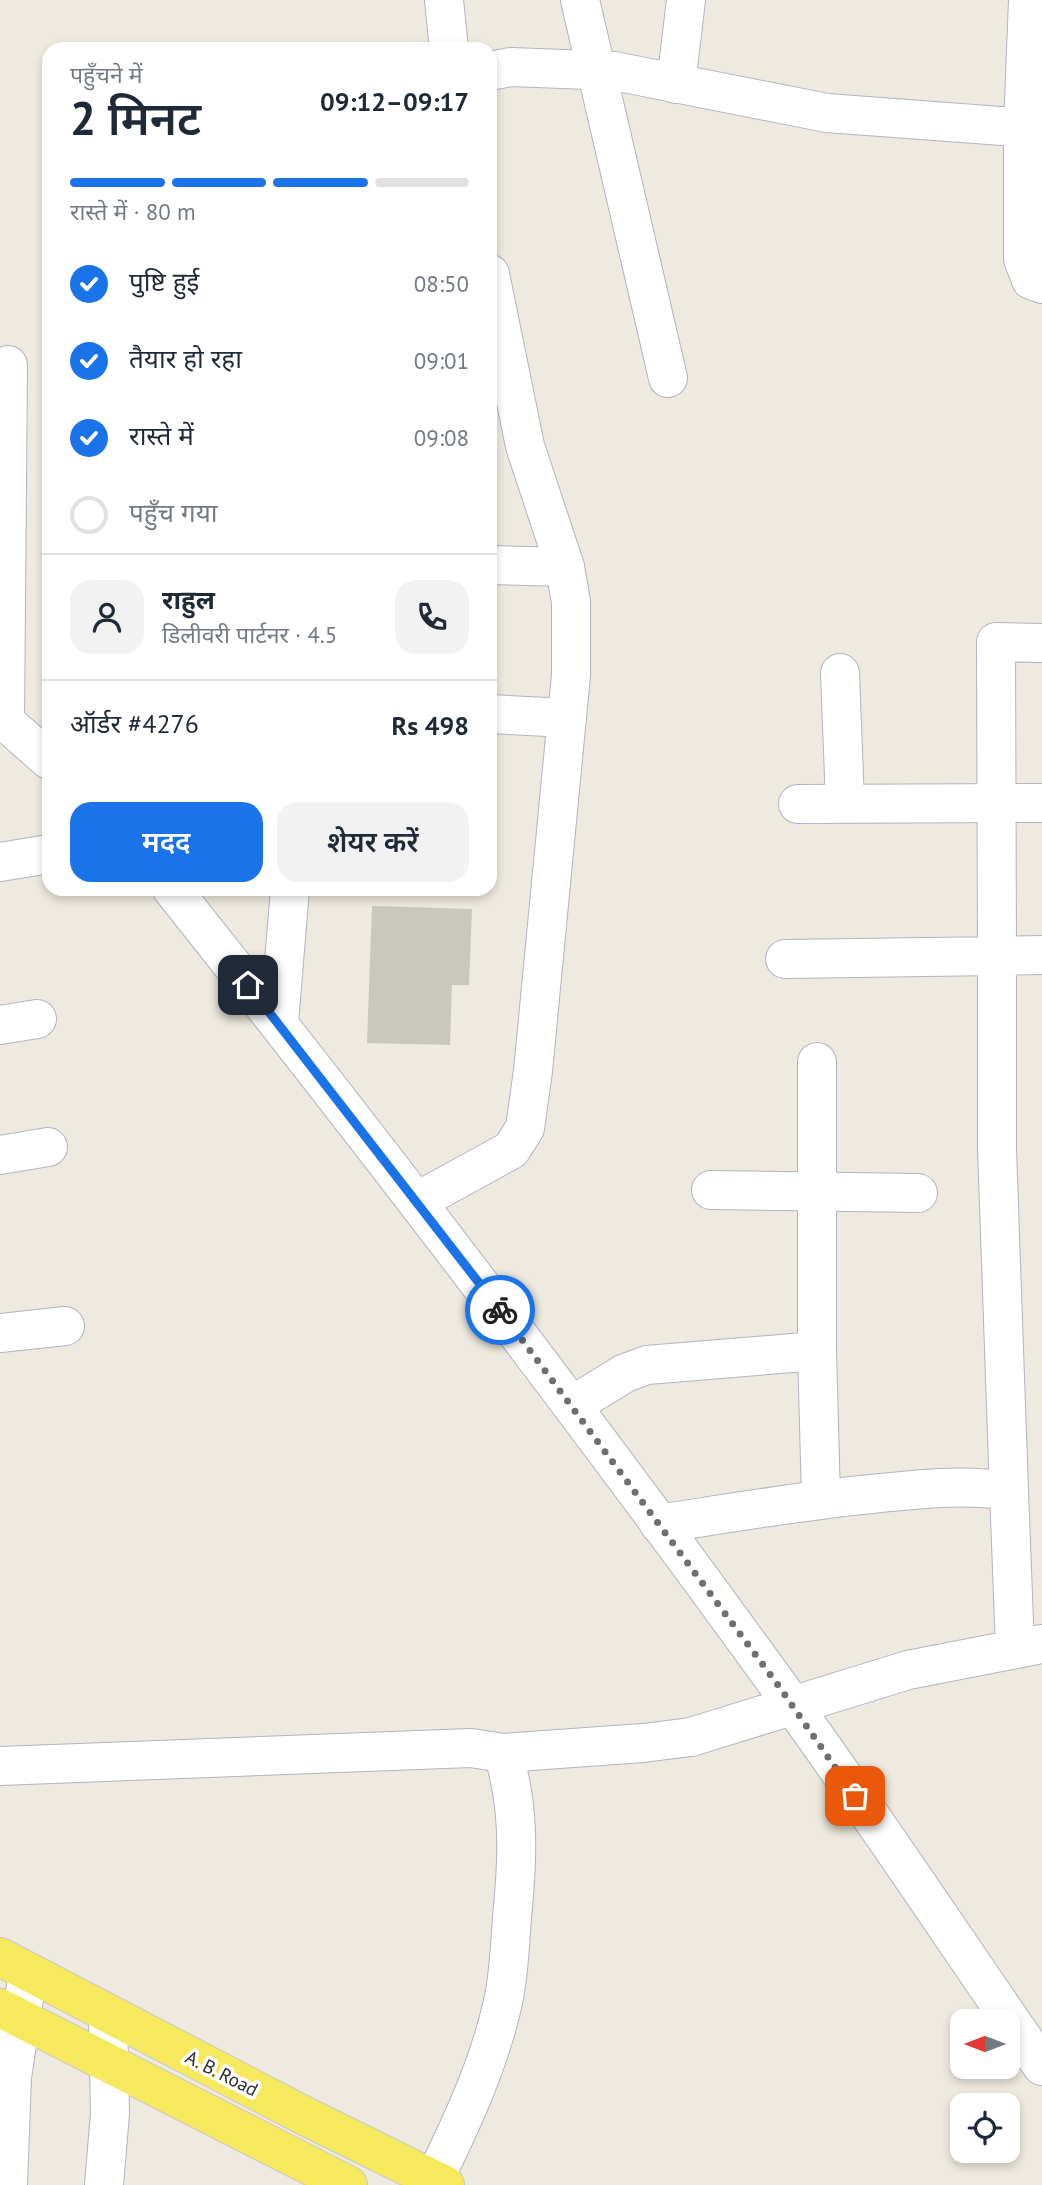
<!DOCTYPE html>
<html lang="hi">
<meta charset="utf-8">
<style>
body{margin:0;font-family:"PT Sans","Noto Sans Devanagari",sans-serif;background:#f2f2f3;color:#1f2937;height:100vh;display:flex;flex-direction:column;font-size:26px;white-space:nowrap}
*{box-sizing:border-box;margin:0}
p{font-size:23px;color:#747a83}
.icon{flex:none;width:38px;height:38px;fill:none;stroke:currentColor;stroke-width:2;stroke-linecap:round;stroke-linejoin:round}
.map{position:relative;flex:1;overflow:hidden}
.details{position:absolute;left:42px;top:42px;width:455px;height:854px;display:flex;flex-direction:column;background:#fff;border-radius:21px;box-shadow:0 4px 10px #0003}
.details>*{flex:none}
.needle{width:46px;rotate:270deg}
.tools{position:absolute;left:950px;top:2009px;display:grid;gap:14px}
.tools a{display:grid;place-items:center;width:70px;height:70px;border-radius:14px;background:#fff;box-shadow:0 4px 10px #0003;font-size:35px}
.pin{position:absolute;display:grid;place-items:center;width:60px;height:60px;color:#fff;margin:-30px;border-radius:14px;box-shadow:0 4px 10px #0006}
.courier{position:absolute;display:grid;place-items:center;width:70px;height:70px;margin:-35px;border:5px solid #1a73e8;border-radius:50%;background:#fff;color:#222;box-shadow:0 2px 9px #0007}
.overview em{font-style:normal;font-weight:600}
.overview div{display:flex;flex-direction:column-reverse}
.overview{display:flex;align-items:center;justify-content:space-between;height:119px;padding:0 28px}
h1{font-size:46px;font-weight:600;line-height:52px}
.bar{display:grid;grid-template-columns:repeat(4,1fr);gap:10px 7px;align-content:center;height:84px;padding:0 28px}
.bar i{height:9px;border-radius:5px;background:#e0e1e3}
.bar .on{background:#1a73e8}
.bar p{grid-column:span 4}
.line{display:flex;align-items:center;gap:18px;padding:0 28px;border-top:2px solid #e0e1e3}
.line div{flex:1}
.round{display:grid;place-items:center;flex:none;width:74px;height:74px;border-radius:21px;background:#f2f2f3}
ol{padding:0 28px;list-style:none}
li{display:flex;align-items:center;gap:21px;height:77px}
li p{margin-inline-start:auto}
li .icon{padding:7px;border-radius:50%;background:#1a73e8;color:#fff;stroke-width:4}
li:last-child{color:#747a83}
li i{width:38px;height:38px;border:4px solid #e0e1e3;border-radius:50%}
.button{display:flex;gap:14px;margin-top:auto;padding:14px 28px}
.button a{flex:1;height:80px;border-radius:21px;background:#1a73e8;color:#fff;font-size:28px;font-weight:600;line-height:80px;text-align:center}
.button a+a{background:#f2f2f3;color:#1f2937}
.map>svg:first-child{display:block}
.building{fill:#cac7be;stroke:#cbc7b8;stroke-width:2}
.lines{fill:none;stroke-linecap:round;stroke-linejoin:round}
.minor-casing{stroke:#b3b3c1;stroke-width:40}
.major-casing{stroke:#c8c8c8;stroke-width:40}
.minor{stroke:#fff;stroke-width:38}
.major{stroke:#f6e95d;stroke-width:38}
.done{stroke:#716f6b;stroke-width:7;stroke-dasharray:0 12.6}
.route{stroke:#1a73e8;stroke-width:9}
.labels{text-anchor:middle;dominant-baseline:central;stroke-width:7;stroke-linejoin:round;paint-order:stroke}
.street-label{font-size:19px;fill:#2d2d2d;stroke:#fff}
</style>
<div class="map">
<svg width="1042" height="2185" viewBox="0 0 1042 2185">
<rect width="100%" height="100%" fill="#efeadf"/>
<path class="building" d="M373 907 471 910 468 984H451L449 1044 368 1042Z"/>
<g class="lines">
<defs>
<g id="minor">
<path d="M444 0 449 49"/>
<path d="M580 0 668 378"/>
<path d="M1028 0 1023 128V259L1031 280 1042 284"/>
<path d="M490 71 511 67 614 71 827 113 1042 129"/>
<path d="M676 84 686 0"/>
<path d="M490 565 565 567"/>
<path d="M840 673 845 803"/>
<path d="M490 714 567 718"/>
<path d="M0 717 49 760"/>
<path d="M5 722 8 365"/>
<path d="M798 804 1042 803"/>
<path d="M0 862 49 854"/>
<path d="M172 889C384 1156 591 1426 791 1703 877 1822 958 1945 1042 2066"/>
<path d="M785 959 997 956 996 642 1042 643"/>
<path d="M279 1023 290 889"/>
<path d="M0 1025 37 1019"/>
<path d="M817 1062V1351L821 1499"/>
<path d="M0 1155 48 1147"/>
<path d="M711 1190 918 1193"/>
<path d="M418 1201 511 1150 525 1128 533 1071 571 675V602L565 567 525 446 490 274"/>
<path d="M0 1333 65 1326"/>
<path d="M573 1405 625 1373 647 1365 817 1351"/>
<path d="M1009 1491 1015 1648"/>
<path d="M659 1524C730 1513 800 1501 871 1494 918 1489 963 1484 1009 1491L997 1149V956L1042 955"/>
<path d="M503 1753 643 1743 691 1737 908 1670 1042 1644"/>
<path d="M0 1766 471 1748 503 1753C519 1804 518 1854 513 1906 510 1937 510 1971 503 2002 489 2065 462 2122 434 2180"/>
<path d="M8 2185 12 2077 28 1973"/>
<path d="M104 2185 110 2113 108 2015"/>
</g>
<g id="major">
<path d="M0 1957 303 2115 445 2185"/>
<path d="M0 2008 348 2185"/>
</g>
</defs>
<use href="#minor" class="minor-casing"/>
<use href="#major" class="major-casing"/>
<use href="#minor" class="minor"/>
<use href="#major" class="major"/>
</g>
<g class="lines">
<path class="done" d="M500 1310 778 1685 855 1796"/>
<path class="route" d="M248 985 500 1310"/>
</g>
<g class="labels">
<g class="street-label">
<text transform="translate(222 2073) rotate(27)">A. B. Road</text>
</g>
</g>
</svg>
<div class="tools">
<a><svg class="needle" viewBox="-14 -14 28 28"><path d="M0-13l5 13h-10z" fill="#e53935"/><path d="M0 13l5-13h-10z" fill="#747a83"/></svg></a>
<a><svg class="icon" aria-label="locate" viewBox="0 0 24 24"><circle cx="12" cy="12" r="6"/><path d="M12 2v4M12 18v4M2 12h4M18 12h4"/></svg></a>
</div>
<div class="pin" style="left:855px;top:1796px;background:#ea580c"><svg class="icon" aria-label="bag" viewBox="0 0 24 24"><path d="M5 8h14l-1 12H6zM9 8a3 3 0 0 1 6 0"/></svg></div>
<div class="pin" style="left:248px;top:985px;background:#1f2937"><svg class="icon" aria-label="home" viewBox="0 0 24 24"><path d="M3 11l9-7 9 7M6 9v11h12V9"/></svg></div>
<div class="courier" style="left:500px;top:1310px"><svg class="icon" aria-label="bike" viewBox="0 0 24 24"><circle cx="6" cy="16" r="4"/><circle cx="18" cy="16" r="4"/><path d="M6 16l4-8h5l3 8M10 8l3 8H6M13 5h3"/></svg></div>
<section class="details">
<div class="overview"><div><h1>2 मिनट</h1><p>पहुँचने में</p></div><em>09:12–09:17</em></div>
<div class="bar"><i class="on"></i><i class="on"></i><i class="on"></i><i></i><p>रास्ते में · 80 m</p></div>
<ol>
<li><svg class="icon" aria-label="check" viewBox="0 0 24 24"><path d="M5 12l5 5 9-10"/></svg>पुष्टि हुई<p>08:50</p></li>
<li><svg class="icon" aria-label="check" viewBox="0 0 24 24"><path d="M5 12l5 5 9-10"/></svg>तैयार हो रहा<p>09:01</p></li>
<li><svg class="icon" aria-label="check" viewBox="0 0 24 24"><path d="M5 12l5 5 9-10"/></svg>रास्ते में<p>09:08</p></li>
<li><i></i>पहुँच गया</li>
</ol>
<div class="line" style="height:126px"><a class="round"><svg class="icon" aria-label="person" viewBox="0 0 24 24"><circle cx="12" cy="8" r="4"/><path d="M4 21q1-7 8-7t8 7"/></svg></a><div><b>राहुल</b><p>डिलीवरी पार्टनर · 4.5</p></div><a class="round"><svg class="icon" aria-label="phone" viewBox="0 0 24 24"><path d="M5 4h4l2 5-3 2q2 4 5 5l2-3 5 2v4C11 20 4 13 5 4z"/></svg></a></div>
<div class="line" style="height:91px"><div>ऑर्डर #4276</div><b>Rs 498</b></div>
<div class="button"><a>मदद</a><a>शेयर करें</a></div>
</section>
</div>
